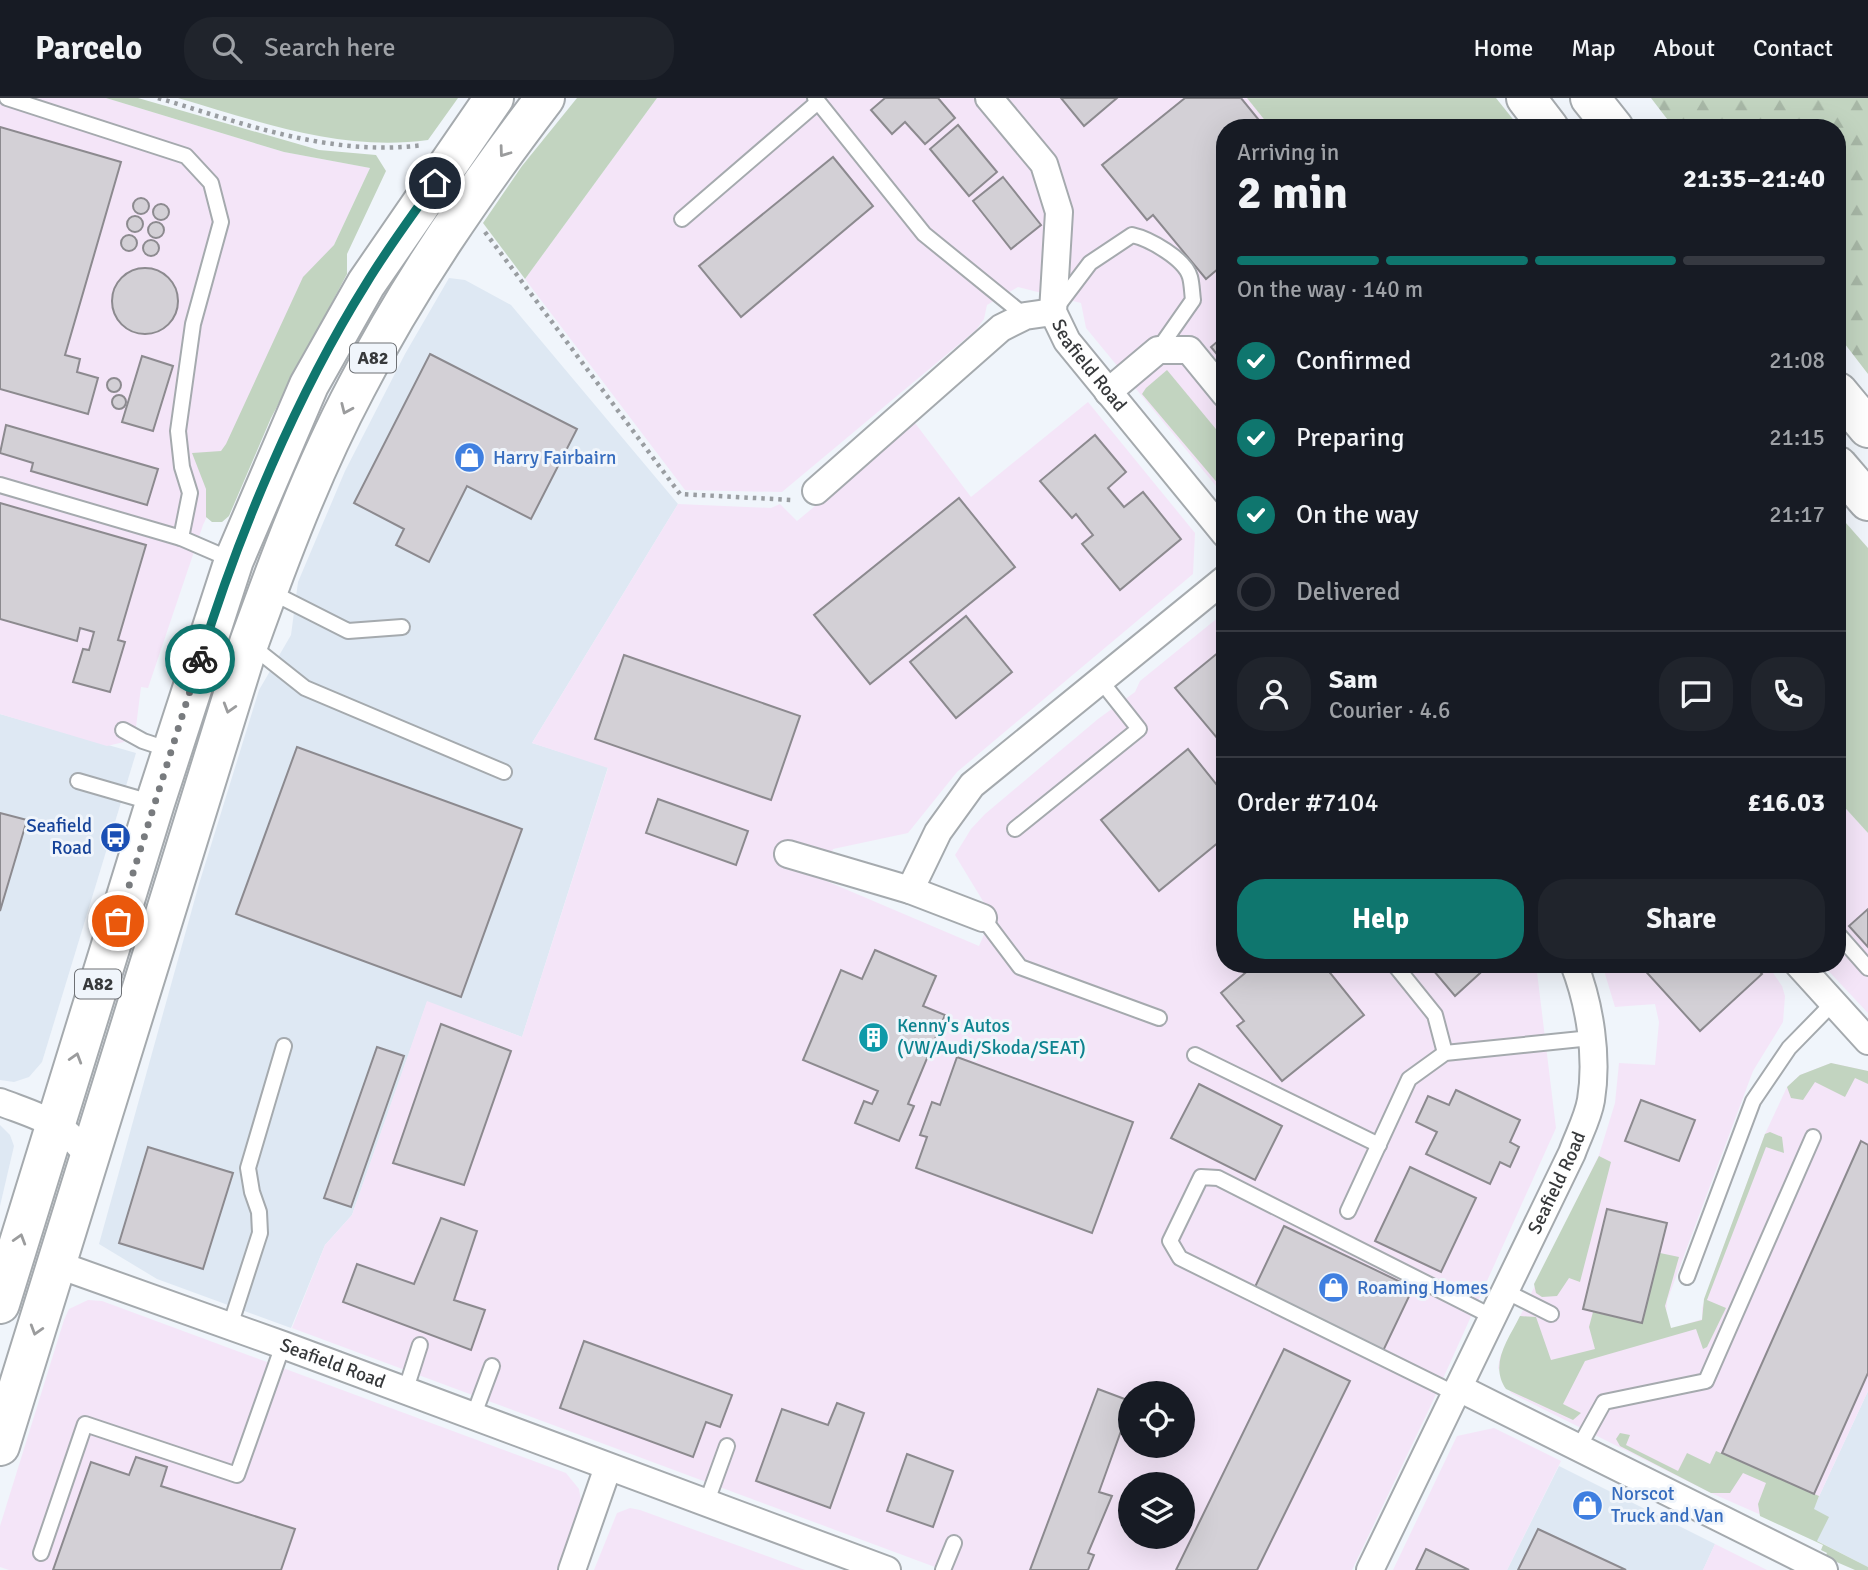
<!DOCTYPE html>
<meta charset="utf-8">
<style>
body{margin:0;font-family:Signika,sans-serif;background:#20242c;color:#f1f3f6;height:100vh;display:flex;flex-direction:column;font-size:26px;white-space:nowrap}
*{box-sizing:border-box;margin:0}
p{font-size:23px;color:#9ea1a6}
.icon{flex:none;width:38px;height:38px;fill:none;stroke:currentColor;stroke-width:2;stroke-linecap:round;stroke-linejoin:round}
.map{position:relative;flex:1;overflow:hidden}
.side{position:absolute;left:1216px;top:21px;width:630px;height:854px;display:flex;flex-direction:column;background:#171b24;border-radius:28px;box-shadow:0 7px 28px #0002}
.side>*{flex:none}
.tools{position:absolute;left:1118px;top:1283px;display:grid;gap:14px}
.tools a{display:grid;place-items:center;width:77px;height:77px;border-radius:50%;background:#171b24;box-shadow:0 7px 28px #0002;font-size:35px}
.pin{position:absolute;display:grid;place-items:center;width:60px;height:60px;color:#fff;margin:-30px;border:4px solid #fff;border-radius:50%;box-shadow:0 2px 7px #0007}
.courier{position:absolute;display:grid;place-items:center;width:70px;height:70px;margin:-35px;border:5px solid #0f766e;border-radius:50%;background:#fff;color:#222;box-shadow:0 2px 9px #0007}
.summary em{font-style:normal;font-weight:700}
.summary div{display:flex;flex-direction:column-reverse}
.summary{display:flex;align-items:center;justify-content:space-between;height:119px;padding:0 21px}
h1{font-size:46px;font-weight:700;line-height:52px}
.bar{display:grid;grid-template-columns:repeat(4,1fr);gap:10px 7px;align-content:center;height:84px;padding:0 21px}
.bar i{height:9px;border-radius:5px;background:#363941}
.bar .active{background:#0f766e}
.bar p{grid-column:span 4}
.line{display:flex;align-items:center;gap:18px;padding:0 21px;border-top:2px solid #363941}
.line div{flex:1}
.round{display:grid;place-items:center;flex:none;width:74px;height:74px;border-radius:28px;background:#20242c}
ol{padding:0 21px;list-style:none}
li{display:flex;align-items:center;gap:21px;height:77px}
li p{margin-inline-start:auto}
li .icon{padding:7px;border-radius:50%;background:#0f766e;color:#fff;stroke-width:4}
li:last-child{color:#9ea1a6}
li i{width:38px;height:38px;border:4px solid #363941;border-radius:50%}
.primary-button{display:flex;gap:14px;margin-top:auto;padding:14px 21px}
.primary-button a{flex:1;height:80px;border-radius:28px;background:#0f766e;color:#fff;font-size:28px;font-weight:700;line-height:80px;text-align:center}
.primary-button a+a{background:#20242c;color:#f1f3f6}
header{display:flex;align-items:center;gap:42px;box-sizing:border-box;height:98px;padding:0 35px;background:#171b24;border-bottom:2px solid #363941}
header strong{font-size:33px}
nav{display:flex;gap:38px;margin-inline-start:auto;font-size:24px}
.search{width:490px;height:63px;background:#20242c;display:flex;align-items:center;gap:18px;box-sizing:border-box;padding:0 24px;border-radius:28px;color:#9ea1a6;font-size:26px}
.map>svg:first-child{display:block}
.built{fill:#dee8f3}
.industrial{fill:#f4e5f8;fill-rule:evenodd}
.grass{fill:#c2d4c0}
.forest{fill:url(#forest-firs)}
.building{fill:#d3d0d6;stroke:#8c8a8f;stroke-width:2}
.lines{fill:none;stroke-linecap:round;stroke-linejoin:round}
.lane-casing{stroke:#a5aaae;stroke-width:18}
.street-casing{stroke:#a5aaae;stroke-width:30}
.highway-casing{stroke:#a5aaae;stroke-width:42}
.path{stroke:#999da1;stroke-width:4.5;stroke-dasharray:3.5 5;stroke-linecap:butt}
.lane{stroke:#fff;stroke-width:14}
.street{stroke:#fff;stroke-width:26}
.highway{stroke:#fff;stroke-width:38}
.oneway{stroke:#9b9c9d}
.done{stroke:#787b7e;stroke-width:7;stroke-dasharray:0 12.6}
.route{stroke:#0f766e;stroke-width:9}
.labels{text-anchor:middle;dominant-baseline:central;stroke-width:6;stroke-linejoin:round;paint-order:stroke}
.shield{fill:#f0f5fb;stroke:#6e7175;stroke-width:2}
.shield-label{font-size:18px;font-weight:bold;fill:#37393b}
.street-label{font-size:19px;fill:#37393b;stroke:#f0f5fb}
.shop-label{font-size:19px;fill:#366cbe;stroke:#f0f5fb;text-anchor:start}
.transit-label{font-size:19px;fill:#164399;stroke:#f0f5fb;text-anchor:end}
.culture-label{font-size:19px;fill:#0d838f;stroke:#f0f5fb;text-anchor:start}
</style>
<header>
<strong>Parcelo</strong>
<div class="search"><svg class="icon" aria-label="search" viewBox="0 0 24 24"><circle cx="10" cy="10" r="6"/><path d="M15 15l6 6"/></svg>Search here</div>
<nav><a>Home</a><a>Map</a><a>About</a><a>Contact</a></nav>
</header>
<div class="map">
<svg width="1868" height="1472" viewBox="0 0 1868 1472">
<defs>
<pattern id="forest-firs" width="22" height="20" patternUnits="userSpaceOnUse" patternTransform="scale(1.75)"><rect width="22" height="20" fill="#c2d4c0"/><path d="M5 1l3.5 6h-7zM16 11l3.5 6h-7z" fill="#a7b7a6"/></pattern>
</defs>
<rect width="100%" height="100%" fill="#f0f5fb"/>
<g class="built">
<path d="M449 180 465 182 511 207 678 406 532 645 608 669 522 939 427 904 352 1117 325 1147 291 1230 157 1181 99 1146 199 786 259 592 291 537 298 484 345 373 405 256Z"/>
<path d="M0 616 136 655 42 964 29 979 14 984 0 982Z"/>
<path d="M0 1027 10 1037 14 1048 0 1108Z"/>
<path d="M1868 1293V1469L1802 1435Z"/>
<path d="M1559 1368 1715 1446 1703 1472H1507Z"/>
</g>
<g class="industrial">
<path d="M0 0H106L284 54 370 70 203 427 148 590 141 589 136 629 124 644 107 648 0 616Z"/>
<path d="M657 0H1247L1271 30H1225V399L1086 230 1081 205 1018 189 987 207 984 221 976 232 782 394 685 392 525 181Z"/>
<path d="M1088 304 1195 435 1193 476 957 674 908 735 833 751 824 782 979 848 992 818 955 757 971 731 985 716 1098 621 1135 594 1140 583 1220 518H1225V866H1536L1556 1030 1432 1305 1352 1472H943L292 1230 325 1147 352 1117 427 903 522 939 608 670 532 645 678 406 771 410 780 406 797 423 915 325 971 399ZM1130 1295H1183V1348H1130ZM1130 1386H1183V1438H1130Z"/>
<path d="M1838 702 1868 735V915L1822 866H1838Z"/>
<path d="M1602 866H1767L1782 888 1785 898 1783 924 1753 973 1667 1203 1666 1217 1671 1231 1702 1221V1210L1715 1172 1765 1036 1787 989 1800 977 1831 965 1868 973V1293L1802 1435 1711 1395 1511 1295 1498 1270 1500 1259 1599 1057 1615 1005 1619 965 1655 967 1659 924 1655 906 1615 909Z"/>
<path d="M88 1202 102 1203 566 1375 579 1391 581 1403 558 1472H9L0 1469V1428L64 1222 69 1211Z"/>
<path d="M1494 1330 1561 1363 1507 1472H1393L1457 1338Z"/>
<path d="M630 1410 640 1412 805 1472H594L617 1415Z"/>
<path d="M1715 1446 1767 1472H1703Z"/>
</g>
<g class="grass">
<path d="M106 0H138L319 52 376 57 386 73 347 156V176L271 320 229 418 222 424H212L206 419V391L192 355 221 353 226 346 303 179 334 147 370 70 284 54Z"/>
<path d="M178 0H458L428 42C342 54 260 24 178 0Z"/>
<path d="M577 0H657L525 181 483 125 522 68Z"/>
<path d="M1247 0H1496L1520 30H1271Z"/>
<path d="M1167 272 1225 342V394L1142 296 1146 290Z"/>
<path d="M1838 416 1868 450V735L1838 702Z"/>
<path d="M1831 965 1868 973V986L1855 980 1845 999 1815 984 1803 1002 1791 1000 1787 989 1800 977Z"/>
<path d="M1770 1034 1782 1039 1784 1055 1766 1049 1707 1202 1726 1210 1707 1249 1703 1251 1696 1231 1585 1263 1563 1306 1581 1315 1573 1322 1506 1291C1489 1266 1508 1242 1520 1218L1536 1219 1551 1262 1595 1251 1589 1229 1593 1214 1642 1225 1660 1155 1679 1159 1665 1208 1671 1230 1702 1222 1704 1201 1765 1036Z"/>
<path d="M1599 1058 1611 1064 1580 1184 1569 1180 1557 1198 1542 1199 1536 1195 1534 1186Z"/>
<path d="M1620 1335 1630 1337 1626 1347 1678 1373 1687 1355 1710 1366 1716 1353 1819 1398 1814 1411 1829 1419 1817 1443 1868 1469V1472H1855L1825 1459 1827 1455 1821 1452 1823 1447 1760 1418 1758 1406 1766 1385 1743 1375 1730 1395H1711L1620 1348 1616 1341Z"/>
</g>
<path class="forest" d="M1651 0H1868V276L1838 237V30H1674Z"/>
<g class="building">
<path d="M885 0H938L955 20 925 46 905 24 892 36 871 12Z"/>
<path d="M1061 0H1117L1084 28Z"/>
<path d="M1185 0H1241L1263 27 1259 30H1225V165L1206 181 1153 117 1147 122 1102 67Z"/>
<path d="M958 27 997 74 969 98 930 51Z"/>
<path d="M0 29 121 64 65 257 80 261 77 274 98 280 88 316 0 291Z"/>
<path d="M833 59 873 108 741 219 699 168Z"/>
<path d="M1003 79 1041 127 1011 151 973 103Z"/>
<circle cx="141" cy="108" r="8"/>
<circle cx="161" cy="114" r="8"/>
<circle cx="135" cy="126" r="8"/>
<circle cx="156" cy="132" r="8"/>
<circle cx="129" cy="145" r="8"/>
<circle cx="151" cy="150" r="8"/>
<circle cx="145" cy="203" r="33"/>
<path d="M1225 237V266L1211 249Z"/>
<path d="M430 256 577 331 531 421 467 388 429 464 396 447 404 431 354 405Z"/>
<path d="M142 258 173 268 153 333 122 324Z"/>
<circle cx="114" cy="287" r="7"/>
<circle cx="119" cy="304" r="7"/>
<path d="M6 327 158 371 147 407 31 373 33 365 0 355Z"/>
<path d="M1095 337 1126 374 1108 390 1124 409 1143 394 1181 441 1120 492 1082 446 1093 437 1076 416 1072 420 1040 383Z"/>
<path d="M959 400 1015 469 870 586 814 517Z"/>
<path d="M0 405 146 447 118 542 125 544 110 594 73 584 83 551 89 552 94 534 80 530 77 543 0 521Z"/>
<path d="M966 518 1012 574 956 620 910 564Z"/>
<path d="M1225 549V634L1217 640 1175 590Z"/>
<path d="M624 557 800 618 771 702 595 641Z"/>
<path d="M297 649 522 731 461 899 236 816Z"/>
<path d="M1188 651 1225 697V739L1159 793 1101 722Z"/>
<path d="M658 701 748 733 736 767 646 735Z"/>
<path d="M0 715 27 722 0 813Z"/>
<path d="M1868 811V849L1849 828Z"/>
<path d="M875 852 936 878 923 908 945 917 908 1006 914 1008 899 1043 855 1025 864 1003 872 1006 878 993 803 962 841 872 862 881Z"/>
<path d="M1256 866H1323L1364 917 1282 983 1237 928 1244 923 1221 895Z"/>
<path d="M1428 866H1490L1455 898Z"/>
<path d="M1639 866H1753L1762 876 1700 933Z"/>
<path d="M441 926 511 953 464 1087 393 1065Z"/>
<path d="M377 949 404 958 351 1109 324 1100Z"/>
<path d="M957 959 1133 1024 1092 1135 916 1070 927 1039 920 1037 932 1004 940 1007Z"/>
<path d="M1199 986 1282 1028 1255 1082 1171 1040Z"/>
<path d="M1456 992 1520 1022 1510 1044 1519 1049 1510 1069 1500 1064 1490 1086 1426 1056 1437 1034 1416 1024 1428 998 1449 1007Z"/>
<path d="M1641 1002 1695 1022 1679 1063 1625 1043Z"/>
<path d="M1861 1043 1868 1047V1275L1814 1396 1722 1355Z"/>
<path d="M148 1049 233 1075 203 1171 119 1145Z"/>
<path d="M1410 1069 1476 1100 1441 1174 1375 1143Z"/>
<path d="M1607 1111 1667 1125 1642 1225 1583 1211Z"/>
<path d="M441 1120 477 1133 454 1202 485 1212 471 1252 343 1204 357 1166 414 1186Z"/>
<path d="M1284 1128 1413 1190 1383 1253 1254 1191Z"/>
<path d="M584 1243 732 1297 720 1329 706 1324 693 1359 560 1310Z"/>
<path d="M1284 1251 1350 1283 1257 1472H1176Z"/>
<path d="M1098 1291 1130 1303V1308L1099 1394 1112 1398 1088 1455 1094 1457 1088 1472H1030Z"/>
<path d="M837 1305 864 1315 830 1410 756 1383 782 1311 828 1327Z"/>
<path d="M907 1356 953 1373 933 1429 887 1413Z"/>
<path d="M136 1359 167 1369 161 1388 295 1431 281 1472H53L91 1364 129 1377Z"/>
<path d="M1538 1431 1626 1472H1518Z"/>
<path d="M1426 1451 1469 1472H1416Z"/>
</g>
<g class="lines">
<defs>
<g id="lane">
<path d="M7 0 186 58 211 85 221 124 193 226 178 333 182 369 190 395 181 440"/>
<path d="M815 0 924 136 1025 218"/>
<path d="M682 121 818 4"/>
<path d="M1056 210 1090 165 1132 137C1150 141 1185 161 1190 179 1192 186 1192 195 1193 202L1158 252"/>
<path d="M0 387 181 440 232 462"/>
<path d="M269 493 348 533 402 529"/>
<path d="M252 548 305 590 504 674"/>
<path d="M123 632 143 643 170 652"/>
<path d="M78 683 154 705"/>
<path d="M1015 731 1139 631 1101 583"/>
<path d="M983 820 1020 869 1159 920"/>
<path d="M1838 836 1868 870"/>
<path d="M1394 866 1435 917 1445 955"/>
<path d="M1195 957 1379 1047"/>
<path d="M1348 1113 1409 981 1445 955 1591 940"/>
<path d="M1687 1179 1753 1003 1789 950 1832 906"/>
<path d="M1505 1193 1551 1216"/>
<path d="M230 1228 260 1135 259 1114 252 1094 248 1070 284 948"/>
<path d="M405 1294 420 1247"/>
<path d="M1456 1296 1180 1160 1170 1143 1201 1079 1218 1080 1493 1219"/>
<path d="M473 1319 492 1268"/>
<path d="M1579 1349 1604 1304 1706 1283 1813 1039"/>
<path d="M706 1406 727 1348"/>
<path d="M41 1455 85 1326 237 1377 283 1247"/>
<path d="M943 1472 954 1445"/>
</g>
<g id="street">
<path id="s1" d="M989 0 1044 66 1059 114 1053 214 1067 243 1225 436"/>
<path d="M1108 294 1158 252H1189L1225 296"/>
<path d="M816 393 1001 230 1025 218 1053 214"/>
<path d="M788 756 910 792 983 820"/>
<path d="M910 792 938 734 972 687 1225 481"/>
<path d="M1798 866 1868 943"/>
<path d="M0 1004C39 1019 65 1024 89 1060"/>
<path id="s2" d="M56 1166 283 1247 887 1472"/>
<path d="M1459 1290 1824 1472"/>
<path d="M572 1472 608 1369"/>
<path id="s3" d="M1370 1472 1572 1055C1578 1038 1588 1020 1591 1002 1598 959 1590 907 1574 866"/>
</g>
<g id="highway">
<path d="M1526 0 1549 30"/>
<path d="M1590 0 1614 30"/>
<path d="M1838 294 1868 330"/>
<path d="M1838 368 1868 403"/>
<path d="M0 1206 155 705 234 462 309 287 366 186 494 0"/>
<path d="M0 1348 249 545C280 459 313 371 356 290 409 187 475 92 545 0"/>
</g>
</defs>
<use href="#lane" class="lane-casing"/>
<use href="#street" class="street-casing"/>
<use href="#highway" class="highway-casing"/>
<g class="path">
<path d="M158 0C245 26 331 59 423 47"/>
<path d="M485 134 680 396 792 402"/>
</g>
<use href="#lane" class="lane"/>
<use href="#street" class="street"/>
<use href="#highway" class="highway"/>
</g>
<defs><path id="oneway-chevron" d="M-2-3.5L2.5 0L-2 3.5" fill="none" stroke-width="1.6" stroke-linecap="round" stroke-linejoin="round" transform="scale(1.75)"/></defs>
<g class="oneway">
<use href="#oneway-chevron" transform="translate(504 54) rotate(126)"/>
<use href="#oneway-chevron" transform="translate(346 311) rotate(114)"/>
<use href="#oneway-chevron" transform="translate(229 610) rotate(107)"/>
<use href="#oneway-chevron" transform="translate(76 960) rotate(-73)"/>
<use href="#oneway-chevron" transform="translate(20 1141) rotate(-73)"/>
<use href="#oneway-chevron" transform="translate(36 1232) rotate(107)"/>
</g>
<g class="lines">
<path class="done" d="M118 823 200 561"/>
<path class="route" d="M200 561C238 437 297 296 366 186 387 151 412 118 435 85"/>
</g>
<defs>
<symbol id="shop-disc" viewBox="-11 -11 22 22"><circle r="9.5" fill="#3f7fe0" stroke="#f0f5fb"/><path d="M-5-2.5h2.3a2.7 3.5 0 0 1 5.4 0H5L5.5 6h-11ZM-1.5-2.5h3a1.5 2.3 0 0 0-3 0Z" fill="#fff"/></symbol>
<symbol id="bus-disc" viewBox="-11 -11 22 22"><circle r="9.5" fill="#1a4fb4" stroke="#f0f5fb"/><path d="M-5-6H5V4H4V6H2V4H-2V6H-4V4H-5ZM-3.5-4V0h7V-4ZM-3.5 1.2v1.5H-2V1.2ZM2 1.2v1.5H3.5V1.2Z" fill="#fff"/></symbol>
<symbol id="building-disc" viewBox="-11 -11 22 22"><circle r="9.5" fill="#0f9aa8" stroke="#f0f5fb"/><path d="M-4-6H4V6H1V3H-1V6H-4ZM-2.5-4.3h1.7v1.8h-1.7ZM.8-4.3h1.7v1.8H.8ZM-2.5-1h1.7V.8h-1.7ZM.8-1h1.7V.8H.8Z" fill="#fff"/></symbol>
</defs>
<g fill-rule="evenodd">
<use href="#shop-disc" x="452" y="342" width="35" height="35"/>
<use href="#bus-disc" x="98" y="722" width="35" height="35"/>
<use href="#building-disc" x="856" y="922" width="35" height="35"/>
<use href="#shop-disc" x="1316" y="1172" width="35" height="35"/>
<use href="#shop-disc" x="1570" y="1390" width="35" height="35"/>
</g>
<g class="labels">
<g class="shield">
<rect x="350" y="245.5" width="46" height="29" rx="5"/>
<rect x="75" y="871.5" width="46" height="29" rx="5"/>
</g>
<g class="shield-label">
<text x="373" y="260">A82</text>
<text x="98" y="886">A82</text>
</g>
<g class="street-label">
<text stroke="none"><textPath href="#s1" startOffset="301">Seafield Road</textPath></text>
<text stroke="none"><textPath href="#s3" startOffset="430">Seafield Road</textPath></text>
<text stroke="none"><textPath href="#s2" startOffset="294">Seafield Road</textPath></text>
</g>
<g class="shop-label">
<text x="493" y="360">Harry Fairbairn</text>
<text x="1357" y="1190">Roaming Homes</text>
<text x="1611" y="1396">Norscot<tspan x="1611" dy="22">Truck and Van</tspan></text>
</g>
<g class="transit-label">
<text x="92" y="728">Seafield<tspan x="92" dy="22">Road</tspan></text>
</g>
<g class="culture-label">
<text x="897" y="928">Kenny's Autos<tspan x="897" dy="22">(VW/Audi/Skoda/SEAT)</tspan></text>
</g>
</g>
</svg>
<div class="tools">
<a><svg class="icon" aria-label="locate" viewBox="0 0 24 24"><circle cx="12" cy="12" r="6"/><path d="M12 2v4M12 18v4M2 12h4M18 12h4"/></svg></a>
<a><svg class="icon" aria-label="layers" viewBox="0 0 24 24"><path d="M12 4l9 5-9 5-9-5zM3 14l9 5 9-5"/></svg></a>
</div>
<div class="pin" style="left:118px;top:823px;background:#ea580c"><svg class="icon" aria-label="bag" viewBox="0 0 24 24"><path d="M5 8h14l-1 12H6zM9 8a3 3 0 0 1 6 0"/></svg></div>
<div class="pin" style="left:435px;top:85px;background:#1f2937"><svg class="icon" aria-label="home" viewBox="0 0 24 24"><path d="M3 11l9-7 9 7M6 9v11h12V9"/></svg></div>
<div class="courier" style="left:200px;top:561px"><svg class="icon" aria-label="bike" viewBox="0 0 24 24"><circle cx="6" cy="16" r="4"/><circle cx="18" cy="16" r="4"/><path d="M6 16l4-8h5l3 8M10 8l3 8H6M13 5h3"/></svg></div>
<section class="side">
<div class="summary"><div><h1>2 min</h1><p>Arriving in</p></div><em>21:35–21:40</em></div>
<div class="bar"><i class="active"></i><i class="active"></i><i class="active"></i><i></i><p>On the way · 140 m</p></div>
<ol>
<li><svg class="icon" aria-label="check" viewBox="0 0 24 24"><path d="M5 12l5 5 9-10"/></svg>Confirmed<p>21:08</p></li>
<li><svg class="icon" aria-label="check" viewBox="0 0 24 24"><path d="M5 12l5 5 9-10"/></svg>Preparing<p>21:15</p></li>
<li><svg class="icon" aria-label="check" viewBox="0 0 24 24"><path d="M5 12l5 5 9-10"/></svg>On the way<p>21:17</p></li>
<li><i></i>Delivered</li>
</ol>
<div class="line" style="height:126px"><a class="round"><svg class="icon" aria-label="person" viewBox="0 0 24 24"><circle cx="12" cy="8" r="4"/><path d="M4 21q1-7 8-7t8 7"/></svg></a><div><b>Sam</b><p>Courier · 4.6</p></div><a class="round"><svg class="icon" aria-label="chat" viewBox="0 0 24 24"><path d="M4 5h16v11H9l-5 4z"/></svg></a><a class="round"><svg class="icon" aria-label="phone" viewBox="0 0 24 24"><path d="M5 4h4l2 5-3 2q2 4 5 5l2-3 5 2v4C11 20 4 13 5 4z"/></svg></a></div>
<div class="line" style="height:91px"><div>Order #7104</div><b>£16.03</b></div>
<div class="primary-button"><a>Help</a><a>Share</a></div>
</section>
</div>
